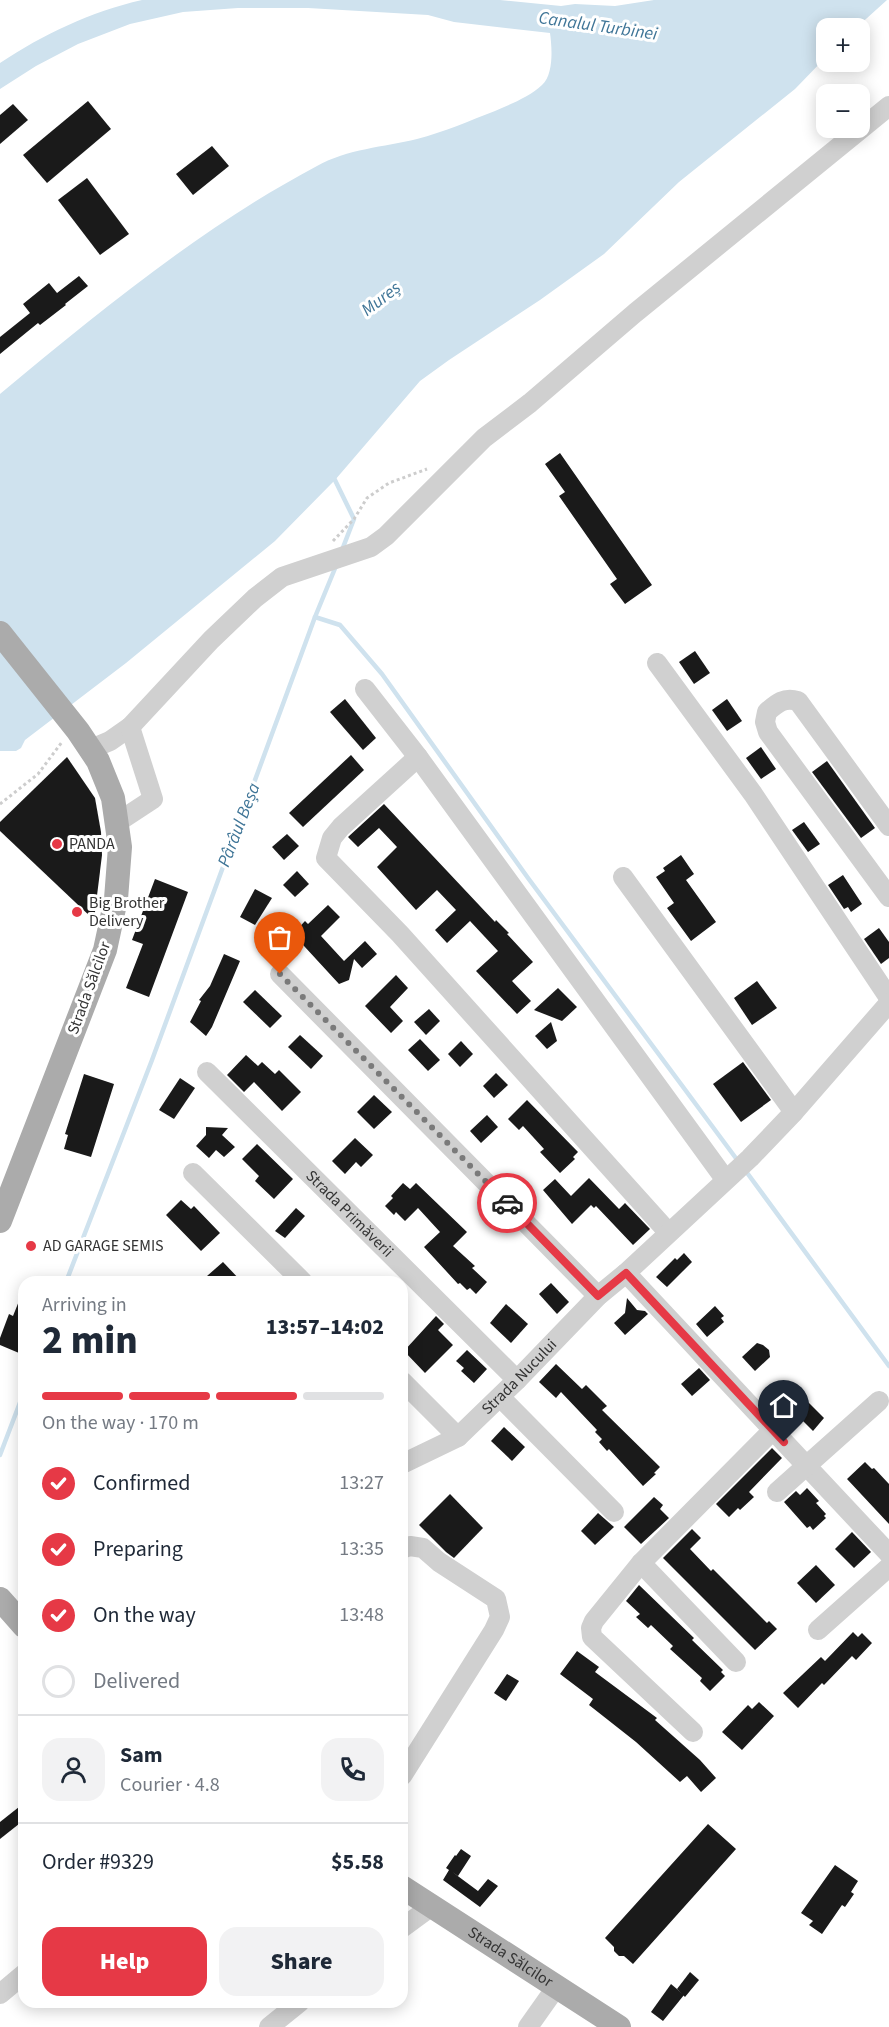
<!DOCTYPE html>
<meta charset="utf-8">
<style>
body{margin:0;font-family:"Source Sans 3",sans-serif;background:#f2f2f3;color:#1f2937;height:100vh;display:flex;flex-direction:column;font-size:22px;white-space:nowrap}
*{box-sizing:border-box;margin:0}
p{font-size:20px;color:#747a83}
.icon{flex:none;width:33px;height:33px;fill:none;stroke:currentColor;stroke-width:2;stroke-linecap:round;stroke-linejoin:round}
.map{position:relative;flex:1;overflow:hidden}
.panel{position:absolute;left:18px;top:1276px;width:390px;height:732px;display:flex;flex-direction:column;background:#fff;border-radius:18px;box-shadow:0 3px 15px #0003}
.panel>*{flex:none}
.controls{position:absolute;left:816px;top:18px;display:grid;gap:12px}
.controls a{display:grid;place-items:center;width:54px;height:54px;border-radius:12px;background:#fff;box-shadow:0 3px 15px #0003;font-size:30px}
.pin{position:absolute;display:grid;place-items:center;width:51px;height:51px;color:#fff;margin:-62px -26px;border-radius:50% 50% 50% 0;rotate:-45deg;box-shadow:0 0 6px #0007}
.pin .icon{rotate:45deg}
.courier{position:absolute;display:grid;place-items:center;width:60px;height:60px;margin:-30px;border:4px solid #e63946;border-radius:50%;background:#fff;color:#222;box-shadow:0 2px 8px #0007}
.overview em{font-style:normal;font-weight:800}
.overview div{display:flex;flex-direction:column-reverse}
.overview{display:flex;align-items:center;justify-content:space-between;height:102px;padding:0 24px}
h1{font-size:39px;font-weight:800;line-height:45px}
.bar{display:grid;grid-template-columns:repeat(4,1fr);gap:9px 6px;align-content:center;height:72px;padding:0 24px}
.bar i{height:8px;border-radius:4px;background:#e0e1e3}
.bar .on{background:#e63946}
.bar p{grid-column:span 4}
.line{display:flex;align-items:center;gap:15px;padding:0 24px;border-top:2px solid #e0e1e3}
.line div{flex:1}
.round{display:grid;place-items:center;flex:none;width:63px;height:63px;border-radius:18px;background:#f2f2f3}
ol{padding:0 24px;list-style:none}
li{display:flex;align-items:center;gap:18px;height:66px}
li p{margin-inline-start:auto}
li .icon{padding:6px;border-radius:50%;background:#e63946;color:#fff;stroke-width:4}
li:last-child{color:#747a83}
li i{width:33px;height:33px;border:3px solid #e0e1e3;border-radius:50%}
.action{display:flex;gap:12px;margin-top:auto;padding:12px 24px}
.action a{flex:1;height:69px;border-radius:18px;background:#e63946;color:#fff;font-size:24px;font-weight:800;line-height:69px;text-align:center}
.action a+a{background:#f2f2f3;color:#1f2937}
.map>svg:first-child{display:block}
.water{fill:#cfe2ee}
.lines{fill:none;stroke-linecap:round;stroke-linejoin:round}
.stream{stroke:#cfe2ee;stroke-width:4.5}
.building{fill:#1a1a1a}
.path{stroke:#cdcdcd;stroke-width:3;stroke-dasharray:3 3;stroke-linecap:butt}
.minor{stroke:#d0d0d0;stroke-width:20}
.major{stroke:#ababab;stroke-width:24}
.done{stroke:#7a7a7a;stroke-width:6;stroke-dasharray:0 10.8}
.route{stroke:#e63946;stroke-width:8}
.poi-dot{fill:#e63946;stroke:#fff;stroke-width:2}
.labels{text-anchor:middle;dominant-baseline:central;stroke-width:6;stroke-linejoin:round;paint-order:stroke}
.poi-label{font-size:16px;fill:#333;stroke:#fff;text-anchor:start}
.street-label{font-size:16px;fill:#333;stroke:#fff}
.water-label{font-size:18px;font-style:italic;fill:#3f7597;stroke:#fff}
</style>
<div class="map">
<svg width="889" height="2027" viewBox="0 0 889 2027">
<rect width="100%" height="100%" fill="#fff"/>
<path class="water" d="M142 0H500L561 6 575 4 615 6 654 0H887L856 28H826V57L795 89 679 182 604 254 540 300 449 360 420 381 335 480 275 541 126 663 25 740 21 748 16 751H0V394C100 311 202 227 317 166 347 149 384 147 417 139 444 132 469 121 495 111 511 104 529 97 542 85 554 74 552 47 550 33L454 22 428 15 308 8H238L183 12 130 24 78 44 36 66 0 89V63C44 34 90 12 142 0Z"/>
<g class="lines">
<g class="stream">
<path d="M333 476 354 519 342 550"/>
<path d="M315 617 340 625 382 674 528 878 738 1161"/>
<path d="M745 1170 889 1366"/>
<path d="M66 1282 152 1060 315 617 336 566"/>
<path d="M0 1455 24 1392"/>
</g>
</g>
<g class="building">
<path d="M88 101 111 129 47 183 23 155Z"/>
<path d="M13 104 28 120 0 144V115Z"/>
<path d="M212 146 229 166 193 195 176 174Z"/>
<path d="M87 178 129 234 100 255 58 200Z"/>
<path d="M79 276 88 286 65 304 66 305 40 325 38 323 0 354V337L30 313 23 304 49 283 57 293Z"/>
<path d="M560 453 652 585 625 604 610 584 617 579 559 496 565 492 545 464Z"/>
<path d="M695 651 710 673 694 684 679 662Z"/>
<path d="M345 699 376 738 363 750 330 712Z"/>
<path d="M727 699 742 721 727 731 712 710Z"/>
<path d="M761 747 776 769 761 779 746 758Z"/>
<path d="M351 755 364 770 303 827 289 813Z"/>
<path d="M67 757 95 798 101 832 102 855 94 920 0 831V822Z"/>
<path d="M827 761 875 828 861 838 812 772Z"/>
<path d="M384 804 495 922 496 920 509 933 507 934 533 962 512 981 531 1001 517 1014 476 971 498 951 470 921 447 943 435 930 456 910 437 890 416 910 377 867 397 847 379 828 358 847 348 837Z"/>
<path d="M804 822 820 844 808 852 792 830Z"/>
<path d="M287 834 299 846 284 860 272 847Z"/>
<path d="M681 855 694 874 686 880 716 922 691 941 667 908 674 903 656 877 665 871 663 868Z"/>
<path d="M297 871 309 884 295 897 283 885Z"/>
<path d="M843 875 862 904 851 912 848 907 844 909 828 885Z"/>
<path d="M155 879 188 892 149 997 126 988 143 944 132 940Z"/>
<path d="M255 889 272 898 255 925 240 917Z"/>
<path d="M328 905 340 917 321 936 344 961 365 941 377 954 362 968 354 959 349 980 339 984 293 934 305 921 308 924Z"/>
<path d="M879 928 889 942V958L881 964 864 939Z"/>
<path d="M224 954 240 961 212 1027 206 1036 190 1022 201 1001 199 1000 210 986Z"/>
<path d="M396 975 408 988 390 1007 403 1021 391 1033 365 1006Z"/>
<path d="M757 981 777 1008 752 1025 734 998Z"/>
<path d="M558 988 577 1007 562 1021 534 1010Z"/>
<path d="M255 990 282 1016 270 1028 243 1002Z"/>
<path d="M429 1009 440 1021 426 1035 414 1022Z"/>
<path d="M551 1022 557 1041 547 1049 535 1036Z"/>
<path d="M300 1035 323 1056 311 1069 288 1047Z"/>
<path d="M420 1039 440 1060 428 1071 408 1050Z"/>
<path d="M461 1041 473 1054 460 1067 448 1054Z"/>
<path d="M246 1055 258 1066 262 1062 275 1074 279 1070 301 1092 282 1111 254 1082 244 1092 227 1075Z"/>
<path d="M743 1062 771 1100 741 1122 713 1084Z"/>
<path d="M496 1073 508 1085 494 1098 483 1086Z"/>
<path d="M84 1074 114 1084 91 1157 64 1149 68 1135 65 1134Z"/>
<path d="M180 1078 195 1088 174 1119 159 1110Z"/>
<path d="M374 1095 392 1112 374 1129 357 1112Z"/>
<path d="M527 1100 578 1152 573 1157 575 1159 560 1173 540 1152 544 1149 523 1126 519 1130 508 1119Z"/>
<path d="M487 1115 498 1127 481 1143 470 1131Z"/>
<path d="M206 1127 228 1128 222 1135 235 1147 224 1157 216 1150 209 1158 196 1146 206 1135Z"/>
<path d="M355 1138 373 1155 361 1167 356 1162 345 1174 332 1161Z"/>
<path d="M257 1144 293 1179 274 1199 255 1181 259 1176 242 1159Z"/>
<path d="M589 1178 619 1209 625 1203 650 1229 633 1245 596 1206 594 1208 591 1205 572 1224 543 1190 555 1179 571 1196Z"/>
<path d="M403 1183 410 1189 416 1183 467 1232 453 1246 475 1266 472 1268 487 1282 476 1294 470 1288 467 1290 460 1283 458 1284 424 1247 440 1232 418 1208 405 1221 396 1212 394 1215 385 1206 393 1198 391 1196Z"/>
<path d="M181 1200 191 1209 194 1206 220 1233 201 1251 166 1215Z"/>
<path d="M296 1208 305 1216 285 1238 275 1231Z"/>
<path d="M684 1253 692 1262 667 1287 656 1277 675 1258 677 1260Z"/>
<path d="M223 1262 242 1282H212L207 1276Z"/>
<path d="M551 1283 569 1302 557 1314 539 1294Z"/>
<path d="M23 1291 24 1341 19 1353 0 1345V1338L9 1314 13 1316Z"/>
<path d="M627 1298 637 1310 645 1311 648 1314 625 1335 614 1323 625 1313Z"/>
<path d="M506 1304 528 1324 511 1343 490 1323Z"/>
<path d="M715 1306 724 1316 721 1318 724 1322 707 1337 696 1324Z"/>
<path d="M436 1316 444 1324 438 1330 453 1345 425 1373 404 1351Z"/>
<path d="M757 1343 763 1345 769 1350 770 1357 755 1371 742 1357Z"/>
<path d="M467 1350 487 1369 474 1383 461 1371 464 1368 456 1361Z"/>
<path d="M556 1364 582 1389 586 1385 607 1406 602 1410 660 1467 654 1473 656 1474 643 1486 609 1449 607 1451 599 1442 602 1439 595 1432 597 1430 561 1392 556 1398 539 1382Z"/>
<path d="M699 1368 710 1380 692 1396 681 1384Z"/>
<path d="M807 1401 824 1418 813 1431 796 1414Z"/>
<path d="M504 1427 525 1447 512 1461 491 1441Z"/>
<path d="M772 1448 782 1458 749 1492 754 1497 740 1510 738 1508 729 1517 716 1504Z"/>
<path d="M865 1462 872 1469 874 1468 889 1484V1524L847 1479Z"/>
<path d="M807 1488 819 1501 816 1503 826 1514 824 1516 826 1518 813 1530 810 1526 807 1528 784 1502 796 1491 800 1495Z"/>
<path d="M450 1494 483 1528 454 1558 446 1552 419 1525Z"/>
<path d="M654 1497 663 1505 660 1509 669 1518 641 1544 624 1527Z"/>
<path d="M598 1513 614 1527 595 1545 581 1531Z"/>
<path d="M692 1529 701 1538 690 1549 711 1571 713 1569 767 1623 769 1621 777 1629 755 1650 663 1558Z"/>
<path d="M852 1532 871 1552 854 1568 835 1549Z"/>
<path d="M816 1565 835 1585 816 1603 797 1583Z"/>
<path d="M639 1585 694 1638 692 1640 723 1670 721 1672 725 1676 710 1691 700 1681 702 1678 670 1649 673 1646 651 1625 648 1628 636 1617 640 1614 626 1601Z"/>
<path d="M853 1632 858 1637 862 1633 872 1643 856 1660 852 1656 824 1685 822 1683 798 1708 783 1693 821 1657 825 1661Z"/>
<path d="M577 1651 599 1667 595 1672 657 1718 655 1720 700 1760 716 1778 701 1792 687 1776 680 1782 636 1742 589 1705 593 1699 560 1674Z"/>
<path d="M507 1674 519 1681 506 1701 494 1693Z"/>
<path d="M759 1702 774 1716 742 1750 722 1732 748 1705 752 1709Z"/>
<path d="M24 1803V1820L0 1839V1822Z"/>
<path d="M708 1824 736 1849 633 1964 624 1956H619L614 1951V1947L605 1938Z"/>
<path d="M461 1849 471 1856 458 1876 451 1871 478 1891 488 1879 498 1886 480 1907 443 1880 449 1870 446 1868 455 1855 456 1856Z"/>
<path d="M835 1865 858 1881 851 1892 854 1894 845 1907 842 1905 822 1934 809 1925 813 1921 801 1913Z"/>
<path d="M690 1972 699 1980 685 1997 677 1989Z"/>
<path d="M671 1984 684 1995 663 2021 651 2012Z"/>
</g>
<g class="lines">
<g class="path">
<path d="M333 541 354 519 367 498 389 483 427 469"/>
<path d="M0 804 38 774 62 742"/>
</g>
<g class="minor">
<path d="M657 663 753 794 889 998"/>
<path d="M365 689 418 757 725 1179"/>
<path d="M91 749 110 741 130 727 211 640 255 598 282 577 371 547 386 536 484 438 530 403 635 313 889 106"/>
<path d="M418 757 341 827 332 838 326 858 400 934 668 1232"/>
<path d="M118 822 153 799 130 727"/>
<path d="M889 826 798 701C784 697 777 703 767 712L765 722 768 732 889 897"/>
<path d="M623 877 794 1112"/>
<path d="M280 974 598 1296"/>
<path id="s1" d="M207 1072 517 1380"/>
<path d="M193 1173 303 1282"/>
<path d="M626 1273 889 1554"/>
<path d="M402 1381 458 1437"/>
<path d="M500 1397 614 1512"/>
<path id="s2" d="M402 1464 458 1437 517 1380 598 1296 626 1273 750 1158 794 1112 889 1003"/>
<path d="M777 1492 879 1401"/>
<path d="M402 1549 410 1546 423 1548 439 1562 496 1599 500 1617 494 1630 402 1776"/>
<path d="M641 1563 736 1662"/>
<path d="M818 1630 889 1567"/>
<path d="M693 1732 592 1637 591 1628 594 1621 641 1563 773 1430"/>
<path d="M402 1928 432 1906"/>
<path d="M0 1994 24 1974"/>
<path d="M269 2027 300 2002"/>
<path d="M528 2027 557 1986"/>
</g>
<g class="major">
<path d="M0 633 78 731 98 761 113 798 120 847 116 899 105 950 0 1221"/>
<path d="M0 1599 24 1626"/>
<path id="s3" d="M402 1887 619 2027"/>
</g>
</g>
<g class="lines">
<path class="done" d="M280 974 507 1203"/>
<path class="route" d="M507 1203 598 1296 626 1273 784 1442"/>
</g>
<g class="poi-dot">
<circle cx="57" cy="844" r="6"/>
<circle cx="77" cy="912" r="6"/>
<circle cx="31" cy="1246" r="6"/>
</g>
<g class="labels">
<g class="poi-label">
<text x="69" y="844">PANDA</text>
<text x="89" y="903">Big Brother<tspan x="89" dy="18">Delivery</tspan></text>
<text x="43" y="1246">AD GARAGE SEMIS</text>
</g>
<g class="street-label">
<text transform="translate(89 988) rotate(-70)">Strada Sălcilor</text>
<text stroke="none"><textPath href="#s1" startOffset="201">Strada Primăverii</textPath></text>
<text stroke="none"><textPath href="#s2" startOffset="148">Strada Nucului</textPath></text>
<text stroke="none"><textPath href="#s3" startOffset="129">Strada Sălcilor</textPath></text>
</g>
<g class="water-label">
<text transform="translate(598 26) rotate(8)">Canalul Turbinei</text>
<text transform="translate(381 299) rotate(-38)">Mureș</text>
<text transform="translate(239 825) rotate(-69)">Pârâul Beșa</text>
</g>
</g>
</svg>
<div class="controls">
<a>+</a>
<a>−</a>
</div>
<div class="pin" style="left:280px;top:974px;background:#ea580c"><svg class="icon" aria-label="bag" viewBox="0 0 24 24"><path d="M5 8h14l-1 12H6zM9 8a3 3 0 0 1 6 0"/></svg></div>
<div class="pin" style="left:784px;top:1442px;background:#1f2937"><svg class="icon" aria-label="home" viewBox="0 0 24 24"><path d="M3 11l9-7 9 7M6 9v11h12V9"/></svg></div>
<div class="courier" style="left:507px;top:1203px"><svg class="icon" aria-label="car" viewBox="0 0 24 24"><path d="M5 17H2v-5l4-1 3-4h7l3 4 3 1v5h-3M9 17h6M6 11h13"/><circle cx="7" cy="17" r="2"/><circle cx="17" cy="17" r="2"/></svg></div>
<section class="panel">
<div class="overview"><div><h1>2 min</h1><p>Arriving in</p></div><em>13:57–14:02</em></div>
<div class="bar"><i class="on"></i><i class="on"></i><i class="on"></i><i></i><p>On the way · 170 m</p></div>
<ol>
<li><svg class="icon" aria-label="check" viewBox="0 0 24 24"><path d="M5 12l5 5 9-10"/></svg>Confirmed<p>13:27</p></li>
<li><svg class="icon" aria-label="check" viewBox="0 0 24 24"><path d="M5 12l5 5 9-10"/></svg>Preparing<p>13:35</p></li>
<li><svg class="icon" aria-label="check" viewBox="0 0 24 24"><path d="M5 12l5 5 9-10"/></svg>On the way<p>13:48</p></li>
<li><i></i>Delivered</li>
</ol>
<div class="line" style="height:108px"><a class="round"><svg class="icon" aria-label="person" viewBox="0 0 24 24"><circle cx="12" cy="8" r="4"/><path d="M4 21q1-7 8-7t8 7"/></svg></a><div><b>Sam</b><p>Courier · 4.8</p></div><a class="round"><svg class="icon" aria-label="phone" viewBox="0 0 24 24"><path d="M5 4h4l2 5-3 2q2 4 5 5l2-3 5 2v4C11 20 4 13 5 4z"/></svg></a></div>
<div class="line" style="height:78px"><div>Order #9329</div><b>$5.58</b></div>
<div class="action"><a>Help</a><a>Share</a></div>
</section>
</div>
